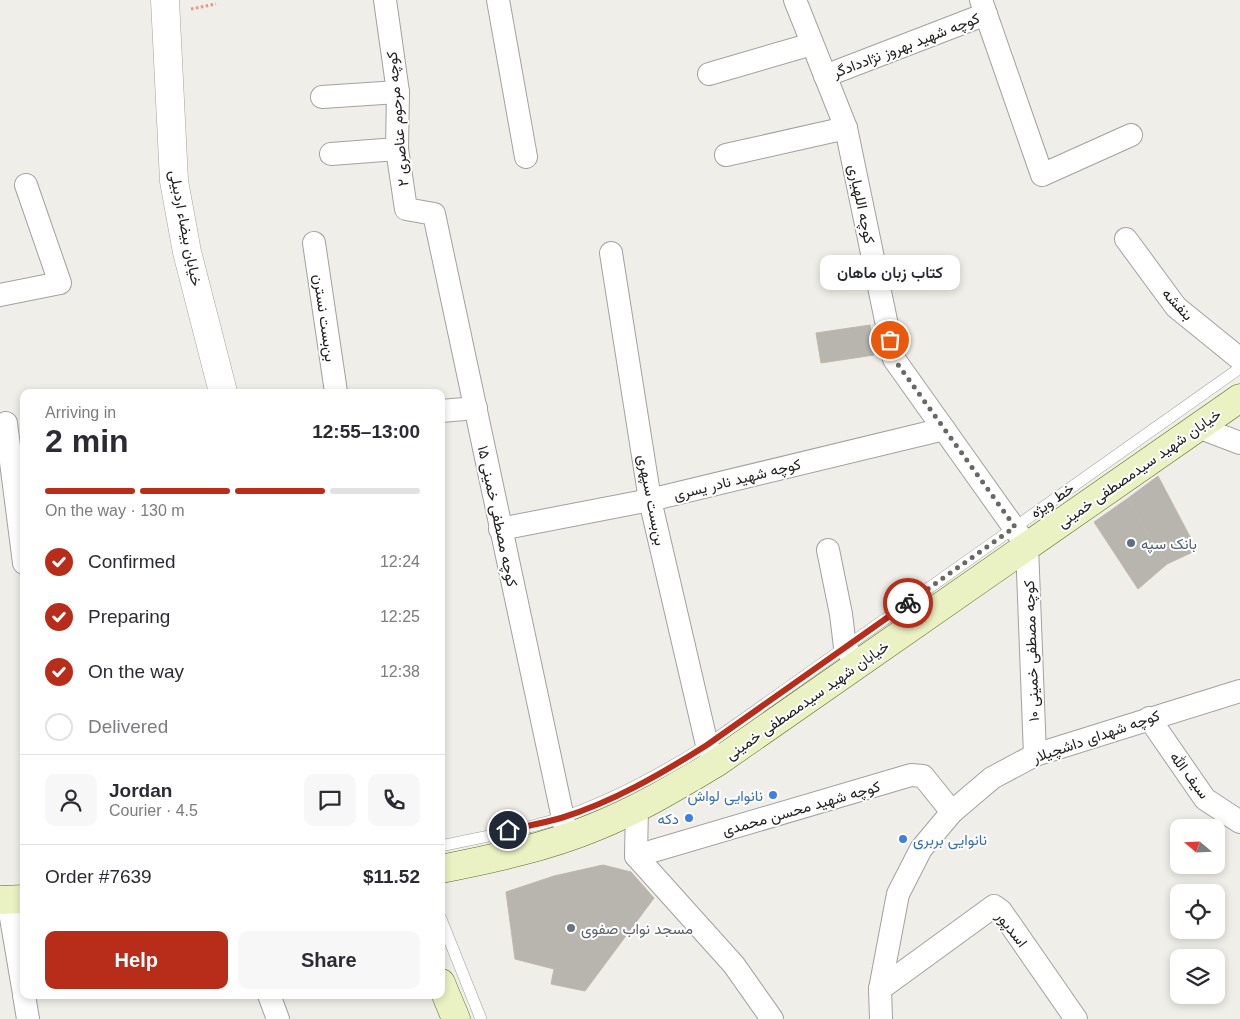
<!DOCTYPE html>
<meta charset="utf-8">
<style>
body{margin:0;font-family:Helvetica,Vazirmatn,sans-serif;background:#f7f7f7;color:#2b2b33;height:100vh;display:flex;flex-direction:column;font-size:19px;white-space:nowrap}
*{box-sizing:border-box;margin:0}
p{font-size:16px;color:#7c7c81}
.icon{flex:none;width:28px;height:28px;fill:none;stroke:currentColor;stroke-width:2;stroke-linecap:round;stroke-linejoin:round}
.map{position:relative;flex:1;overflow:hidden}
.side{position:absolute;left:20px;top:389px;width:425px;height:610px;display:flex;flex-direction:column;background:#fff;border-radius:10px;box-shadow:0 2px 8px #0003}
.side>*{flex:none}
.needle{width:32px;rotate:289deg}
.tools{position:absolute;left:1170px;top:819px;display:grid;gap:10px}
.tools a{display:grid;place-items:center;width:55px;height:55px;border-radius:10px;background:#fff;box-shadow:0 2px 8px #0003;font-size:25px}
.pin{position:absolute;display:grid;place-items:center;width:42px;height:42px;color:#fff;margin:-21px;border:2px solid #fff;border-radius:50%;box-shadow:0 1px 5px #0007}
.courier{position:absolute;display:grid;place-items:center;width:50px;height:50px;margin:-25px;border:4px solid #b72d19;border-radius:50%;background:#fff;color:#222;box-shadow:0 1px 6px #0007}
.bubble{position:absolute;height:35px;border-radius:10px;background:#fff;box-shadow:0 2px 8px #0003;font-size:16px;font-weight:600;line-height:35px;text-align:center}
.head em{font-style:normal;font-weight:600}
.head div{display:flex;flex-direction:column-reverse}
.head{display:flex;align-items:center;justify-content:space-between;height:85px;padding:0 25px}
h1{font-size:32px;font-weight:600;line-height:38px}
.bar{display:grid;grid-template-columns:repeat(4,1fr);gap:8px 5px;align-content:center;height:60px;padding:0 25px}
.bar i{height:6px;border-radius:4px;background:#e1e1e2}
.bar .active{background:#b72d19}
.bar p{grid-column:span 4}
.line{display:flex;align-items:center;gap:12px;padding:0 25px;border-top:1px solid #e1e1e2}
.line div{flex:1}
.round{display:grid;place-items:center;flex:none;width:52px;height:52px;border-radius:10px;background:#f7f7f7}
ol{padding:0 25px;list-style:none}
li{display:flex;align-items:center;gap:15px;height:55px}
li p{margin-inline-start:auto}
li .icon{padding:5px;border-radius:50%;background:#b72d19;color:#fff;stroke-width:4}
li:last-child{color:#7c7c81}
li i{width:28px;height:28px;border:2px solid #e1e1e2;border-radius:50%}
.action{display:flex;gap:10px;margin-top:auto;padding:10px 25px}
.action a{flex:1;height:58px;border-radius:10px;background:#b72d19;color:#fff;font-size:20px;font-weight:600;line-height:58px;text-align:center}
.action a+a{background:#f7f7f7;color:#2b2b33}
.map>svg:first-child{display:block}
.building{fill:#b8b4ae;stroke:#bfb7ac}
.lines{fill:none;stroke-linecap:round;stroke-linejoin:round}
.service-casing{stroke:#a1a1a1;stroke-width:12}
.minor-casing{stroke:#a1a1a1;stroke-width:24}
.tertiary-casing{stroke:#a1a1a1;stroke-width:29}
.secondary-casing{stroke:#566b13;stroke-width:29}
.path{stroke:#e9987f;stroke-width:3;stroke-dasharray:2.5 2.5;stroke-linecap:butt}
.service{stroke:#fff;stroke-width:11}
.minor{stroke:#fff;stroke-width:22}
.tertiary{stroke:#fff;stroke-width:28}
.secondary{stroke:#eaf2c3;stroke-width:28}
.done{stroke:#686866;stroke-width:5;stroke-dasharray:0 9}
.route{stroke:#b72d19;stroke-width:6}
.service-dot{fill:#5c6f8a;stroke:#fff;stroke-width:2}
.shop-dot{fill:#3f7fe0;stroke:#fff;stroke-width:2}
.worship-dot{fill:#6b7280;stroke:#fff;stroke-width:2}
.labels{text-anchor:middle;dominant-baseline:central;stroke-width:4;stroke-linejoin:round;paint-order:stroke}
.street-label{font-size:15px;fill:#202020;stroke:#fff}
.service-label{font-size:15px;fill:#4e5e75;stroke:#fff;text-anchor:start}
.shop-label{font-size:15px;fill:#366cbe;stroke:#fff;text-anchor:end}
.worship-label{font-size:15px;fill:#5b616d;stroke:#fff;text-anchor:start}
</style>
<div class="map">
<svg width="1240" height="1019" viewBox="0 0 1240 1019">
<rect width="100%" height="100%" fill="#efeee8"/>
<g class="building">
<path d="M870 325 874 355 821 363 816 333Z"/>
<path d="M1158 476 1197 550 1167 564 1127 499Z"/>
<path d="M1127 499 1167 564 1138 589 1094 522Z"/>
<path d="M603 865 631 872 654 898 585 991 551 984 554 969 515 959 506 892 554 876Z"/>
</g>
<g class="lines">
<defs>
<g id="service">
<path d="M441 846C482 837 525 830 564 817 615 799 661 774 707 745L1240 368"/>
<path d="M441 919 481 1019"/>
</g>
<g id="minor">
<path d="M385 0 398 92 397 149 406 209 434 214 567 837"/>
<path d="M498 0 526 157"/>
<path d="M795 0 846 128 894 359 1027 546 1035 755"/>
<path d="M981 0 1042 175 1131 135"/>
<path d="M709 74 812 44"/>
<path d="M825 76 986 14"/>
<path d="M322 97 398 92"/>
<path d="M331 154 397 149"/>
<path d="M726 155 846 128"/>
<path d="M1126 239 1176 307 1240 359"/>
<path d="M314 243 336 392"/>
<path d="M611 253 650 500 707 745 716 763"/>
<path d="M0 295 60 283 26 185"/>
<path d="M441 411 476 408"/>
<path d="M6 423 24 563"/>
<path d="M1198 427 1240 443"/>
<path d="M500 529 650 500 944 429"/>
<path d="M828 550 841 614 845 647 858 665"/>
<path d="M1149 718 1205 799 1240 822"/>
<path d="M637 807 636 856 734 965 772 1019"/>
<path d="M636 856 911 775 923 776 952 812"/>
<path d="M8 900 24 994"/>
<path d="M880 989 994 906 1001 911 1076 1019"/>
<path d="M24 995 28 1019"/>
<path d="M269 995 278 1019"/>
<path d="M881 1019 880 989 898 894 921 849 952 812 992 778 1035 755 1240 691"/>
</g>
<path id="tertiary" d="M165 0 174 181 187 252 223 392"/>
<g id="secondary">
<path d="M441 869C492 859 547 847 595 827 638 810 677 786 716 763L1240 398"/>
<path d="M0 900 24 899"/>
<path d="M441 983 456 1019"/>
</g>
</defs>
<use href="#service" class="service-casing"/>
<use href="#minor" class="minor-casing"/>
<use href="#tertiary" class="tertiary-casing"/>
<use href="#secondary" class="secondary-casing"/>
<path class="path" d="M191 9 216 4"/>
<use href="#service" class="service"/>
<use href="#minor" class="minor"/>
<use href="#tertiary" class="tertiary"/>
<use href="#secondary" class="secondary"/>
</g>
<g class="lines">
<path class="done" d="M890 340 894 359 1015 527 908 603"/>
<path class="route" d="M508 830C526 826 544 823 561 818 613 802 661 774 707 745L908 603"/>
</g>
<circle class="service-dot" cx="1131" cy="543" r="5"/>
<g class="shop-dot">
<circle cx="773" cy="795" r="5"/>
<circle cx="689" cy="818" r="5"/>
<circle cx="903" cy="839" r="5"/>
</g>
<circle class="worship-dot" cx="571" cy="928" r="5"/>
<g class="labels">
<g class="street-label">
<text transform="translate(906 45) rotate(-21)">کوچه شهید بهروز نژاددادگر</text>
<text transform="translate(397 119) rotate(-95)">کوچه مرحوم عناصری ۲</text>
<text transform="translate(862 204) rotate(78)">کوچه اللهیاری</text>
<text transform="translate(186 228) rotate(79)">خیابان بیضاء اردبیلی</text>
<text transform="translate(1178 304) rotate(47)">بنفشه</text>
<text transform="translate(325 318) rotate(82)">بن‌بست نسترن</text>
<text transform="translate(1139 468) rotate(-35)">خیابان شهید سیدمصطفی خمینی</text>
<text transform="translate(737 479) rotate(-14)">کوچه شهید نادر یسری</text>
<text transform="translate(652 500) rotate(79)">بن‌بست سپهری</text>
<text transform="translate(1052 500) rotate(-35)">خط ویژه</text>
<text transform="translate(498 516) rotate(78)">کوچه مصطفی خمینی ۱۵</text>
<text transform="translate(1031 651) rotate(-92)">کوچه مصطفی خمینی ۱۰</text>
<text transform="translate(807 700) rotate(-35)">خیابان شهید سیدمصطفی خمینی</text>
<text transform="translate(1096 736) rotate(-19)">کوچه شهدای داشچیلار</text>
<text transform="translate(1190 775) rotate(53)">سیف الله</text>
<text transform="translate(801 808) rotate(-16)">کوچه شهید محسن محمدی</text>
<text transform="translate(1012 929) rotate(52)">اسدپور</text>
</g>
<g class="service-label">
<text x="1141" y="543">بانک سپه</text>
</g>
<g class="shop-label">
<text x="763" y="795">نانوایی لواش</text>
<text x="679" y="818">دکه</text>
<text x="913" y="839" text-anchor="start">نانوایی بربری</text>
</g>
<g class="worship-label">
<text x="581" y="928">مسجد نواب صفوی</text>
</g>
</g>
</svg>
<div class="tools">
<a><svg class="needle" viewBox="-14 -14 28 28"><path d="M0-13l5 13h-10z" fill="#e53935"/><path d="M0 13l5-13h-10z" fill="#7c7c81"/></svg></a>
<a><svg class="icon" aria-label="locate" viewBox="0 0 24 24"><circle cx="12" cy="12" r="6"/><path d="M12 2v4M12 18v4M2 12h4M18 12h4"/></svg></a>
<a><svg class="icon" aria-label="layers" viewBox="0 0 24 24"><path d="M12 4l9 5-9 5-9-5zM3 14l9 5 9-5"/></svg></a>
</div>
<div class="pin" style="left:890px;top:340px;background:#ea580c"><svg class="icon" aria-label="bag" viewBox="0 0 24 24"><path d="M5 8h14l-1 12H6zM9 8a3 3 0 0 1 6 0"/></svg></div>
<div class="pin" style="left:508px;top:830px;background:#1f2937"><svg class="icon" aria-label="home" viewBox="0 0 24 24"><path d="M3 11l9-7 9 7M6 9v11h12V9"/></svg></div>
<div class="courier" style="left:908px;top:603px"><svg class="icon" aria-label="bike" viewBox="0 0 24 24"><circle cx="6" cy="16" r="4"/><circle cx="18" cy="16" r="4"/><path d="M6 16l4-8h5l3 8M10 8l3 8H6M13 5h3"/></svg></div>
<div class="bubble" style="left:820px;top:255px;width:140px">کتاب زبان ماهان</div>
<section class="side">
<div class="head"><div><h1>2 min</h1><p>Arriving in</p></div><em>12:55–13:00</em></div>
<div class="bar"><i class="active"></i><i class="active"></i><i class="active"></i><i></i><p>On the way · 130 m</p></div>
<ol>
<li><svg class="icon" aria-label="check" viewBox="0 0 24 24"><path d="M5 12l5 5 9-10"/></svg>Confirmed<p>12:24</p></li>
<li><svg class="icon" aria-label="check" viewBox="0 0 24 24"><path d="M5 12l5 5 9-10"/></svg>Preparing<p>12:25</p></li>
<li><svg class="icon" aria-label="check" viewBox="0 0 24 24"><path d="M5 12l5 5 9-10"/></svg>On the way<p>12:38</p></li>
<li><i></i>Delivered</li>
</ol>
<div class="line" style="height:90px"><a class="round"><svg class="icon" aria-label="person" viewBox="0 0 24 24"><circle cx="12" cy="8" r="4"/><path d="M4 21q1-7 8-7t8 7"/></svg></a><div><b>Jordan</b><p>Courier · 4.5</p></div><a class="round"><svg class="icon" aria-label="chat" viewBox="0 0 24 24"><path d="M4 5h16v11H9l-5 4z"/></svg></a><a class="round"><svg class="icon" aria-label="phone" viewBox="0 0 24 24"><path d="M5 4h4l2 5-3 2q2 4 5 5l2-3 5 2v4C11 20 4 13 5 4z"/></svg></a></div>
<div class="line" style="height:65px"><div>Order #7639</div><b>$11.52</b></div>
<div class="action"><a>Help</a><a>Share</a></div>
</section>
</div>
